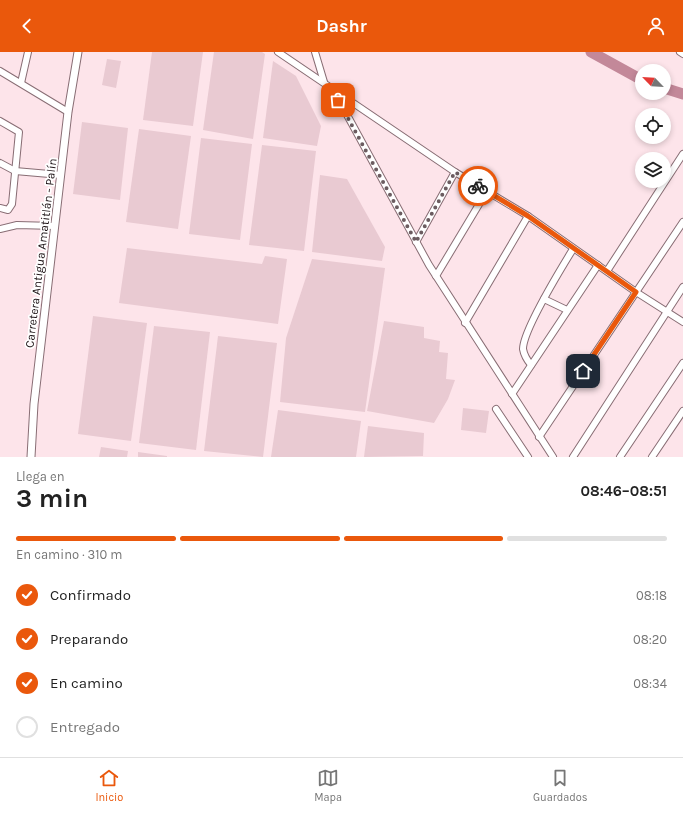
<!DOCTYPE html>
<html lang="es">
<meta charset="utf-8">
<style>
body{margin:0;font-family:Karla,sans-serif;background:#f6f6f6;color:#222;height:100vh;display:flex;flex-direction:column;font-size:15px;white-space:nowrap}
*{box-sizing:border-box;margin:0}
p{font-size:13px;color:#767676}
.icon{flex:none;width:22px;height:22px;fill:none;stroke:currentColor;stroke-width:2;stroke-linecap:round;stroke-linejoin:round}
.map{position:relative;height:405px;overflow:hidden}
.sheet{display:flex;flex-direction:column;background:#fff;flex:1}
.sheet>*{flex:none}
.needle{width:26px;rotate:295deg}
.tools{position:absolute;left:635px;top:12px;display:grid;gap:8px}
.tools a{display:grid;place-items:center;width:36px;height:36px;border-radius:50%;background:#fff;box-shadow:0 2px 6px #0003;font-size:20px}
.pin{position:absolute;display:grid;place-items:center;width:34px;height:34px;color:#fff;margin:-17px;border-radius:8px;box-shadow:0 2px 6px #0006}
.courier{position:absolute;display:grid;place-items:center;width:40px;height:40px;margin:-20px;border:3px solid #ea580c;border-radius:50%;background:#fff;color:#222;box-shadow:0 1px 5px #0007}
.head em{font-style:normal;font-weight:700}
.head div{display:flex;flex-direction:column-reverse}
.head{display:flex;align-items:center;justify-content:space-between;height:68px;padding:0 16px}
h1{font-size:26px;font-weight:700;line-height:30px}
.bar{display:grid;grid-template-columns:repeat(4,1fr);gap:6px 4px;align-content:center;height:48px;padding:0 16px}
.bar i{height:5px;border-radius:3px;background:#e0e0e0}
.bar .on{background:#ea580c}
.bar p{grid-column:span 4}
ol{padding:0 16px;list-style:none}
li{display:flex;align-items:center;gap:12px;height:44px}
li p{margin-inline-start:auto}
li .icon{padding:4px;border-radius:50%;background:#ea580c;color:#fff;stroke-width:4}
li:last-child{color:#767676}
li i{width:22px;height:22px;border:2px solid #e0e0e0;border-radius:50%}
header{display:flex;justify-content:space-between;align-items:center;height:52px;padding:0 16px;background:#ea580c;color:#fff;font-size:18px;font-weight:700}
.dock{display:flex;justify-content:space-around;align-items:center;height:56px;border-top:1px solid #e0e0e0;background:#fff;font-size:11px;color:#767676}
.dock a{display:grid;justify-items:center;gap:2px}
.dock .on{color:#ea580c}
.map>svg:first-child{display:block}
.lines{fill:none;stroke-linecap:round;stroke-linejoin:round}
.river{stroke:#c38899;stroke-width:11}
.building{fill:#e9cad2}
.minor-casing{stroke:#886d74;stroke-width:8}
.major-casing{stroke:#886d74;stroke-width:9}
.minor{stroke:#fff;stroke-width:6}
.major{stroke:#fff;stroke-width:7}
.done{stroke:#6b5c60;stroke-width:4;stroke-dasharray:0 7.2}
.route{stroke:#ea580c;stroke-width:5}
.labels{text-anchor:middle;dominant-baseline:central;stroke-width:3.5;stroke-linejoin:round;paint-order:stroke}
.street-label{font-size:12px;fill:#1c1215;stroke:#fff}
</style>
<header><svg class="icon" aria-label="back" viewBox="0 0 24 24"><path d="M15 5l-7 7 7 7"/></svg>Dashr<svg class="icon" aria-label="person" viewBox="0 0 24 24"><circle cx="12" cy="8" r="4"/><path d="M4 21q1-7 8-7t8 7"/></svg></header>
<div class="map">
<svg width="683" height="405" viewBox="0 0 683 405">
<rect width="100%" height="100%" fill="#fde4ea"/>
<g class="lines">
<g class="river">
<path d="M591 0 642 28"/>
<path d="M664 36 683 42"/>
</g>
</g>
<g class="building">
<path d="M152 0H203L193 74 143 68Z"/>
<path d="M214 0H262L265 2 253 87 203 78Z"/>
<path d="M107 7 121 9 116 36 102 33Z"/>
<path d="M273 9 296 24 321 74 317 94 263 86Z"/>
<path d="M82 70 128 76 120 148 73 142Z"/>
<path d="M139 77 191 84 178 177 126 170Z"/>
<path d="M201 86 252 92 240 188 189 182Z"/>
<path d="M262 93 316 99 304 199 249 193Z"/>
<path d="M320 123 347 127 385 195 382 209 312 200Z"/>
<path d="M127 196 262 212 265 204 287 207 278 272 119 251Z"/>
<path d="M312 207 385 216 365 360 280 350 286 286Z"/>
<path d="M93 264 147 271 131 389 78 382Z"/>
<path d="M384 269 424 275V286L440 289 439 300 448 301 446 327 455 328 448 347 434 371 367 359Z"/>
<path d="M154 274 210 280 196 398 139 391Z"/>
<path d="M218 284 277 291 263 405 204 399Z"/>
<path d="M463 356 489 359 486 381 461 378Z"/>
<path d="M278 358 361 369 356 405H271Z"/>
<path d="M368 374 424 381 423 404 364 405Z"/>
<path d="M101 395 128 399 127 405H99Z"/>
<path d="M138 400 167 404V405H138Z"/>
</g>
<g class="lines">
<defs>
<g id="minor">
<path d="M278 0 455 120 528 164 636 240 683 270"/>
<path d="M315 0 324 30"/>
<path d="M680 0 683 2"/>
<path d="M0 19 68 60"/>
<path d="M21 31 28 0"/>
<path d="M334 39 429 213 553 405"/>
<path d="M0 69 19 80 12 152 8 158 0 156"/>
<path d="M0 111 15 119 61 123"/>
<path d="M0 177 17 173 55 174"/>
<path d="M416 190 455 120"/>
<path d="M607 219 683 102"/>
<path d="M436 224 487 139"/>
<path d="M544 247 567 258"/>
<path d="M465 271 528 164"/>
<path d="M531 313C527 308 524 303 523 297 523 278 562 215 573 197"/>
<path d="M512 342 598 213"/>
<path d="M496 357 528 405"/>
<path d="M539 385 683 170"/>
<path d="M573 405 683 235"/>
<path d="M620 405 683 311"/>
<path d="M652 405 683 359"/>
</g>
<path id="major" d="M31 405 34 352 68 60 78 0"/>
</defs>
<use href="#minor" class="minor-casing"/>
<use href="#major" class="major-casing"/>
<use href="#minor" class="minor"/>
<use href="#major" class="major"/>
</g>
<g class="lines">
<path class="done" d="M338 48 416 190 455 120 478 134"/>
<path class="route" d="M478 134 528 164 636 240 583 319"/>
</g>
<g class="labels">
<g class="street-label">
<text transform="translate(41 201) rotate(-83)">Carretera Antigua Amatitlán - Palín</text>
</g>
</g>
</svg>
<div class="tools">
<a><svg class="needle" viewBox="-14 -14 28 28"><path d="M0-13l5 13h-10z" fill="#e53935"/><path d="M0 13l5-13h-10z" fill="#767676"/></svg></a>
<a><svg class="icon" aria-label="locate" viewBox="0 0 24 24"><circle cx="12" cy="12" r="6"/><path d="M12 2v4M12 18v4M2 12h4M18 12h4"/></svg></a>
<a><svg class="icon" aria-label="layers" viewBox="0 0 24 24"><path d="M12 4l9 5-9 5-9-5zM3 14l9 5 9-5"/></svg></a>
</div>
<div class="pin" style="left:338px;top:48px;background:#ea580c"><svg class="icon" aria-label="bag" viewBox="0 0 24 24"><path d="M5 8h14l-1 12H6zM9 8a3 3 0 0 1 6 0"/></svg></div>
<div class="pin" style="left:583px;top:319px;background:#1f2937"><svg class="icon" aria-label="home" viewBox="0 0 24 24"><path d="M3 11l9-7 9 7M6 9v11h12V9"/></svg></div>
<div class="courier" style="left:478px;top:134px"><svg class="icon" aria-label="bike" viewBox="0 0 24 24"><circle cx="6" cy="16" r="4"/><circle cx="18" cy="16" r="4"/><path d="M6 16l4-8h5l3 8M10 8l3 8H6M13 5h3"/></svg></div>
</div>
<section class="sheet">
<div class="head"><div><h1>3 min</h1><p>Llega en</p></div><em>08:46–08:51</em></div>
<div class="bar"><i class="on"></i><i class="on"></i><i class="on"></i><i></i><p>En camino · 310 m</p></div>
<ol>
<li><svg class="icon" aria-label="check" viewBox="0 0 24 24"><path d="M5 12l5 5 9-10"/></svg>Confirmado<p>08:18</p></li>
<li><svg class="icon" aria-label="check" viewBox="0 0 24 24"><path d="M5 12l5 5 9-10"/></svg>Preparando<p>08:20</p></li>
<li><svg class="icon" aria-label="check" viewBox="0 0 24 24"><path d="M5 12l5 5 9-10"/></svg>En camino<p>08:34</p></li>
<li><i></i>Entregado</li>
</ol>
</section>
<nav class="dock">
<a class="on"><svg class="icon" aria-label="home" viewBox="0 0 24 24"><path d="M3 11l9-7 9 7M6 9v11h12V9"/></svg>Inicio</a>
<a><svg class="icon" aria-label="map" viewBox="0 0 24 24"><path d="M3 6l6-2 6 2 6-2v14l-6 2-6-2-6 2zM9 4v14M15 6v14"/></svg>Mapa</a>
<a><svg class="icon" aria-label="saved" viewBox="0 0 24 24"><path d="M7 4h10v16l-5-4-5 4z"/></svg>Guardados</a>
</nav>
